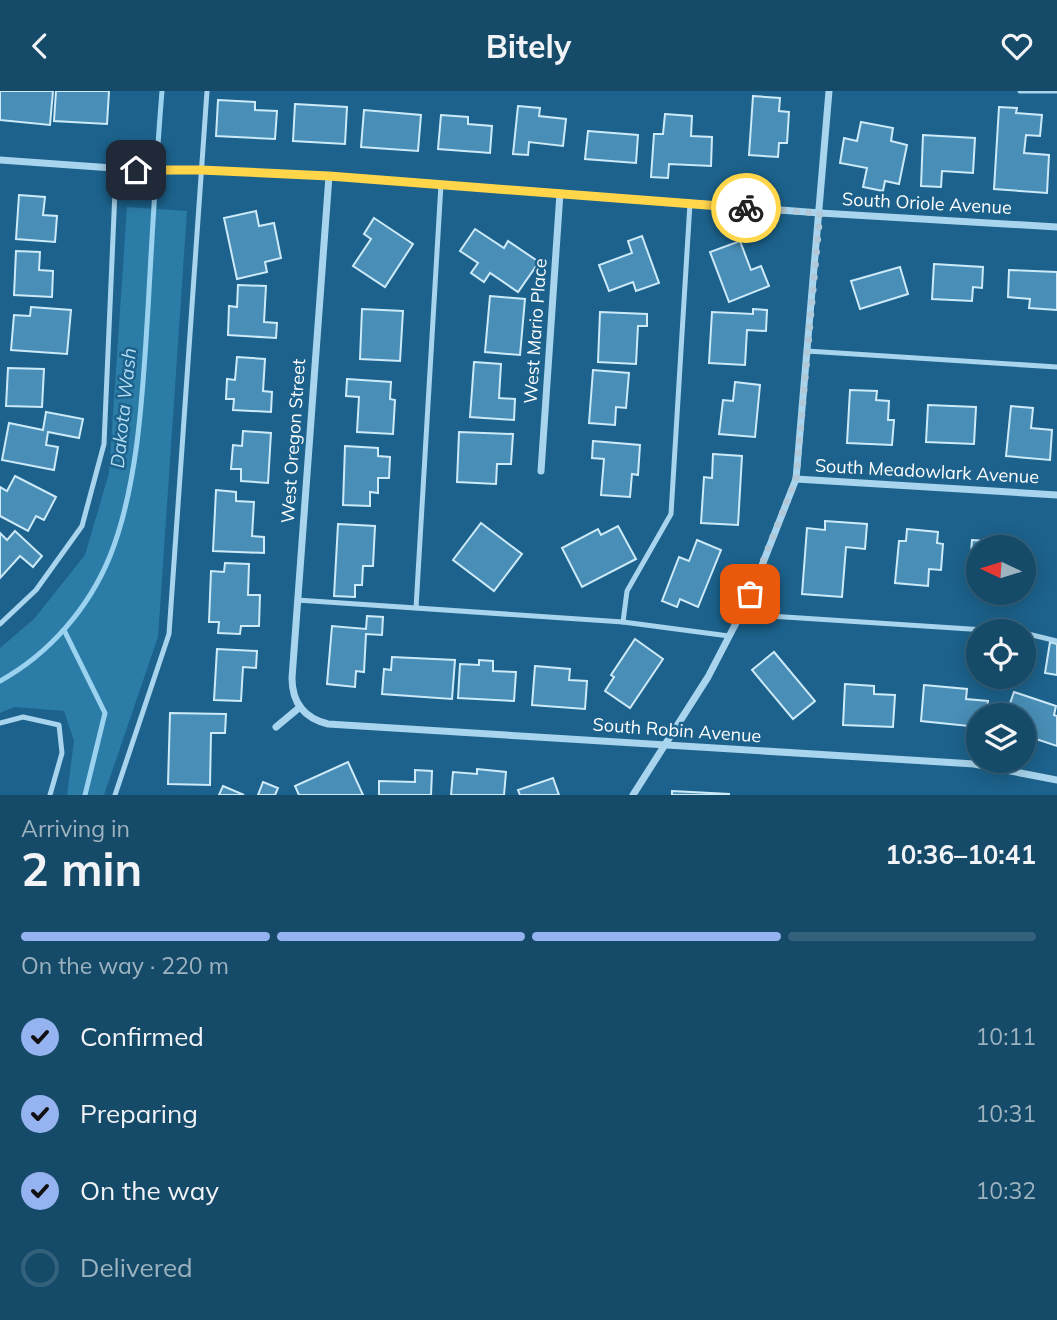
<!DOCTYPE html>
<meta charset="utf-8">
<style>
body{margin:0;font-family:Mulish,sans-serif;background:#1e516f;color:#f1f3f6;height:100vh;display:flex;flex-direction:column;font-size:26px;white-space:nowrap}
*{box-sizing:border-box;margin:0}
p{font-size:23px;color:#9db3c0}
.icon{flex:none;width:38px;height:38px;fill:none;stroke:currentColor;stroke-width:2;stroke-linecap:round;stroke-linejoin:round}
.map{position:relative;height:704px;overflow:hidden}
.sheet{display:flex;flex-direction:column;background:#154a69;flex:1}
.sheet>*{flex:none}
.needle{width:46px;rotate:274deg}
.tools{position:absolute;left:966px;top:444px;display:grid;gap:14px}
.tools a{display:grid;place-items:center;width:70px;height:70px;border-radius:50%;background:#154a69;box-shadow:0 4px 18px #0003,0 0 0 2px #34627d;font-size:35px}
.pin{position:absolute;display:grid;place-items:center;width:60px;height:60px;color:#fff;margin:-30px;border-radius:14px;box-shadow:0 4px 10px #0006}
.courier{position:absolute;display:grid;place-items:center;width:70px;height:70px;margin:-35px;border:5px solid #ffd54a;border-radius:50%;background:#fff;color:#222;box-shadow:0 2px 9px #0007}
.overview em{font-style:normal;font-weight:700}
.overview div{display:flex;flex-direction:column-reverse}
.overview{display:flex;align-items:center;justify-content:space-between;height:119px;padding:0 21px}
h1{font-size:46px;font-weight:700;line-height:52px}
.bar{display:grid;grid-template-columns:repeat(4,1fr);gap:10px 7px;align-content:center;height:84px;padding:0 21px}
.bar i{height:9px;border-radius:5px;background:#34627d}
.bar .active{background:#95b2f1}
.bar p{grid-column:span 4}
ol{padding:0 21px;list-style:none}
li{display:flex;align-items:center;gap:21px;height:77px}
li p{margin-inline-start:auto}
li .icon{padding:7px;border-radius:50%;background:#95b2f1;color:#111;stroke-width:4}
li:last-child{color:#9db3c0}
li i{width:38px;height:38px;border:4px solid #34627d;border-radius:50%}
header{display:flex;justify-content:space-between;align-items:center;height:91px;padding:0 21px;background:#154a69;font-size:32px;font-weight:700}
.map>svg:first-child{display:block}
.green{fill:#2c7ca8}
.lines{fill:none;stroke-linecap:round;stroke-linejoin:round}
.stream{stroke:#9bd2ef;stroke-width:5}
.building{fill:#498eb6;stroke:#cdeaf9;stroke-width:2}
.lane{stroke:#a8d4ed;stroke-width:5}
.street{stroke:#a8d4ed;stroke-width:7}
.done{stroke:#b0c8d7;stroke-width:7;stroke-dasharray:0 12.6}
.route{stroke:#ffd54a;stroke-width:9}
.labels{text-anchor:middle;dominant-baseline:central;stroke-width:5;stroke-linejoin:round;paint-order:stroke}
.street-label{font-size:18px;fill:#fff;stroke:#1c628c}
.water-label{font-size:19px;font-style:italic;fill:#b4ddf4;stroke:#1c628c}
</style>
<header><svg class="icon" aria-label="back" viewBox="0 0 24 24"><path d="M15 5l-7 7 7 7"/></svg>Bitely<svg class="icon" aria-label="heart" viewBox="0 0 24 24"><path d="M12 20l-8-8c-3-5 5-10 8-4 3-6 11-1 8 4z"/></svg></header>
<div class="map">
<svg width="1057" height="704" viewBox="0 0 1057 704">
<rect width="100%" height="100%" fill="#1c628c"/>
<path class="green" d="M127 116 187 120 158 546 104 704H67L74 650 64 620 14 616 0 622V557L34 528 85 464 109 382Z"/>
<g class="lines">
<g class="stream">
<path d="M64 539 105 622 85 704"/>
<path d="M0 590C49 563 89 517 110 465 139 393 143 295 148 218 152 145 156 73 162 0"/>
</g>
</g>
<g class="building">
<path d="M0 0H53L50 34 0 29Z"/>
<path d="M56 0H109L107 33 54 30Z"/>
<path d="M753 5 780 7 779 20 789 21 787 52H779L778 66 749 64Z"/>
<path d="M218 9 255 11V19L277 20 275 48 216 45Z"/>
<path d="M295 13 347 16 345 53 293 50Z"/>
<path d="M518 15 540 17 539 25 566 28 563 55 529 51 528 64 513 63Z"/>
<path d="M999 16 1017 17 1016 22 1042 24 1040 45 1026 44 1024 62 1049 64 1047 102 994 98Z"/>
<path d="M364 19 421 24 418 60 361 56Z"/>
<path d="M665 23 692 25 691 45 712 46 711 75 669 73 668 87 651 86 654 43H663Z"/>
<path d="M441 24 468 26V33L492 35 490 62 438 58Z"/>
<path d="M861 31 893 37 891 50 907 54 899 93 885 90 883 100 863 96 867 77 840 72 844 47 857 50Z"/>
<path d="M588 40 638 44 636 72 585 68Z"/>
<path d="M923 44 975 47 973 82 942 80 941 96 921 95Z"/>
<path d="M19 104 45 106 43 124 57 125 55 151 16 148Z"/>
<path d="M256 120 259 135 274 132 281 167 265 171 267 181 237 188 224 127Z"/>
<path d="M374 127 413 153 385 196 353 175 371 148 364 143Z"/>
<path d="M475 138 504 157 508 150 539 171 518 201 490 182 484 191 471 182 478 172 460 160Z"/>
<path d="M642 145 659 192 636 200 633 191 609 200 599 174 632 162 628 150Z"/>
<path d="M740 150 751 179 761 175 769 195 729 211 710 161Z"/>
<path d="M16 160 40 161 39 179 53 180 52 206 14 204Z"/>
<path d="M934 173 983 176 982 197 973 196 972 210 932 208Z"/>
<path d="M900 176 908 203 860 218 851 190Z"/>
<path d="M1009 179 1057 181V219L1029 217 1030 208 1008 206Z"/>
<path d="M238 194 266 195 264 231 277 232 276 247 228 244 229 215 237 216Z"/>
<path d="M490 205 525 208 520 264 485 261Z"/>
<path d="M31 216 71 219 67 263 11 259 14 224 30 225Z"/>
<path d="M362 218 403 220 400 270 360 268Z"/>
<path d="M753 218 767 219 766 240 747 239 745 274 709 272 712 221 753 223Z"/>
<path d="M600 221 647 223V235H638L636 273 598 271Z"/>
<path d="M237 266 265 268 263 300 272 301 271 321 233 319 234 308H226L227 288 235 289Z"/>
<path d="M474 271 501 273 499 307 515 308 514 329 470 326Z"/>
<path d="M8 277 44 278 42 316 6 315Z"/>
<path d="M593 279 629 282 626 317 616 316 615 334 589 332Z"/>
<path d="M347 288 391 291 390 308 395 309 393 343 357 341 359 306 346 305Z"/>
<path d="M735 291 760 294 755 346 719 343 723 309 733 310Z"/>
<path d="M850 299 877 300 876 309 889 310 888 329H894L892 354 847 352Z"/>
<path d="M928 314 976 316 974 353 926 351Z"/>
<path d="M1011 315 1033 317 1031 337 1052 339 1050 369 1006 365Z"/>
<path d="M46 321 83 328 79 347 48 341 46 354 58 356 54 379 2 369 9 332 43 339Z"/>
<path d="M243 340 271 342 268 392 241 390V378H231L233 354 242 355Z"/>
<path d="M459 341 513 343 511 373H497L496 393 457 391Z"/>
<path d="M593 350 640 354 638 384 632 383 630 406 601 404 604 368 592 367Z"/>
<path d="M345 355 378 357V365L390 366 389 387H378V402L370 401V415L343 414Z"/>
<path d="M713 363 742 365 738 434 701 432 704 386 712 387Z"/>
<path d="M15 385 56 406 44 429 36 425 28 440 0 425V396L7 400Z"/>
<path d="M216 399 236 401V410L254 411 252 445 264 446V462L213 460Z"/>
<path d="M825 430 867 433 865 458 846 456 842 506 802 503 807 437 825 439Z"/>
<path d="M481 432 522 463 494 500 453 469Z"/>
<path d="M338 433 375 435 373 475H363L362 494H355V506L334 505Z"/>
<path d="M618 435 636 468 582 496 562 457 598 438 601 444Z"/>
<path d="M907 438 938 441 937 452 943 453 941 479 929 478 928 495 895 492 899 450H906Z"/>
<path d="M15 440 42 465 33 476 20 465 0 487V442L7 449Z"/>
<path d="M697 449 721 459 698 516 680 508 677 516 662 510 679 466 689 470Z"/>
<path d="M972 449 1018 452V457H978V476L970 475Z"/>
<path d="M225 472 249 473 248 504H260L259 535H241L240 543 218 542 219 531H209L211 480 224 481Z"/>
<path d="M367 525 383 526 382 544 366 543 364 581 356 580 355 596 327 593 332 535 366 538Z"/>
<path d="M635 548 663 568 630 617 605 600 614 586 611 584Z"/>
<path d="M1050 551 1057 553V584L1045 582Z"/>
<path d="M217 558 257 560 256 577 243 576 241 610 214 609Z"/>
<path d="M774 561 815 610 793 628 752 579Z"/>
<path d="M392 566 455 569 452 608 382 603 384 578 391 579Z"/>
<path d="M479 569 493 570V580L516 581 514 610 458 607 460 573 479 574Z"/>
<path d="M535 575 570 578 569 589 587 590 585 618 532 614Z"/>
<path d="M845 593 874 595V603L895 604 893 636 843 634Z"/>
<path d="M924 594 967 598 966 608 988 610 986 625H978V636L921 630Z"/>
<path d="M1014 601 1056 615 1054 624 1057 625V655L1024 644V625H1013L1015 620 1008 618Z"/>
<path d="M170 622 226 623 225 642H211L210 694 168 693Z"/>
<path d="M348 671 363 704H299L295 695Z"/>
<path d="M477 678 506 681 504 704H451L453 681 477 683Z"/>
<path d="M415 679 432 680 431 704H379V690L415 691Z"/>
<path d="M553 687 559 704H520L518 699Z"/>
<path d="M263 691 278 697 275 704H258Z"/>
<path d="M223 695 244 704H219Z"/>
<path d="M672 700 729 703V704H672Z"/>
</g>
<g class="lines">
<g class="lane">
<path d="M1020 0H1057"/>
<path d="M807 260 1057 276"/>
<path d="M297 509 623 531 729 545"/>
<path d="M416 517 441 93"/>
<path d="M740 523 1016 541"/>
<path d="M623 531 627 500 671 423 690 112"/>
<path d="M0 533 36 499 82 435 104 353 116 77"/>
<path d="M1024 542 1057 550"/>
<path d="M0 632 23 626 59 634 62 662 50 704"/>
<path d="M115 704 169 543 207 0"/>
</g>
<g class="street">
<path d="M0 69 155 80 201 79 329 85 820 122 1057 136"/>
<path d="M329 85 292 587C292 612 304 627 328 633L974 673 1057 689"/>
<path d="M541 380 560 102"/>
<path d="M796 388 1057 404"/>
<path d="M276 636 300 616"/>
<path d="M633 704 708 586 735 534 759 482 796 388 829 0"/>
</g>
</g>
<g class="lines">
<path class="done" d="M746 117 820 122 796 388 750 503"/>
<path class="route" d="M136 79H201L329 85 746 117"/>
</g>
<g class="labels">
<g class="street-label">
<text transform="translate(927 112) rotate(3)">South Oriole Avenue</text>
<text transform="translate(535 240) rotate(-86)">West Mario Place</text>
<text transform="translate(293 350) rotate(-86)">West Oregon Street</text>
<text transform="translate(927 380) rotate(3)">South Meadowlark Avenue</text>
<text transform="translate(677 639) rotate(4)">South Robin Avenue</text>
</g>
<g class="water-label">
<text transform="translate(123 317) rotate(-84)">Dakota Wash</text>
</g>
</g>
</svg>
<div class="tools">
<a><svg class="needle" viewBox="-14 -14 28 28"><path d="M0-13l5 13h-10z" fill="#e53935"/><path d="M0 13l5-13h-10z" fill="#9db3c0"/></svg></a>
<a><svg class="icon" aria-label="locate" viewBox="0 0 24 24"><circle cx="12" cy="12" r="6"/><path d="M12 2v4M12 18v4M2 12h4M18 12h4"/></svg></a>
<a><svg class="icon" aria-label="layers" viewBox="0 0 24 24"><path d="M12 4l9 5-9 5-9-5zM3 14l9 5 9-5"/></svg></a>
</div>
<div class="pin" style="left:750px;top:503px;background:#ea580c"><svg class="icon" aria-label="bag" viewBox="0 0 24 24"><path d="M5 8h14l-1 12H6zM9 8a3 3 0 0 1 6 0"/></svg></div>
<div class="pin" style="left:136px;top:79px;background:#1f2937"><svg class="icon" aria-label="home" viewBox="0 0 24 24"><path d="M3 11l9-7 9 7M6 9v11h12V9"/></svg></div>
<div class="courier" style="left:746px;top:117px"><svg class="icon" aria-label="bike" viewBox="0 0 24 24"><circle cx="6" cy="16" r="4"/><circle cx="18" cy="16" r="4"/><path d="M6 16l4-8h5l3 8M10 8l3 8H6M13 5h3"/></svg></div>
</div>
<section class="sheet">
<div class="overview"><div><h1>2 min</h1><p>Arriving in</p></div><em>10:36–10:41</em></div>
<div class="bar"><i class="active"></i><i class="active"></i><i class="active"></i><i></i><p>On the way · 220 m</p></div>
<ol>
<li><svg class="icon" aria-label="check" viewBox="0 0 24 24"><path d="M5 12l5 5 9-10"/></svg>Confirmed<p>10:11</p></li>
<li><svg class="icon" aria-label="check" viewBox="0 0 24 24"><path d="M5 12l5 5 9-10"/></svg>Preparing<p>10:31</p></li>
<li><svg class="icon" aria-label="check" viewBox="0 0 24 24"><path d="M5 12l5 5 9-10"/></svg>On the way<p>10:32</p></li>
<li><i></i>Delivered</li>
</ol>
</section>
